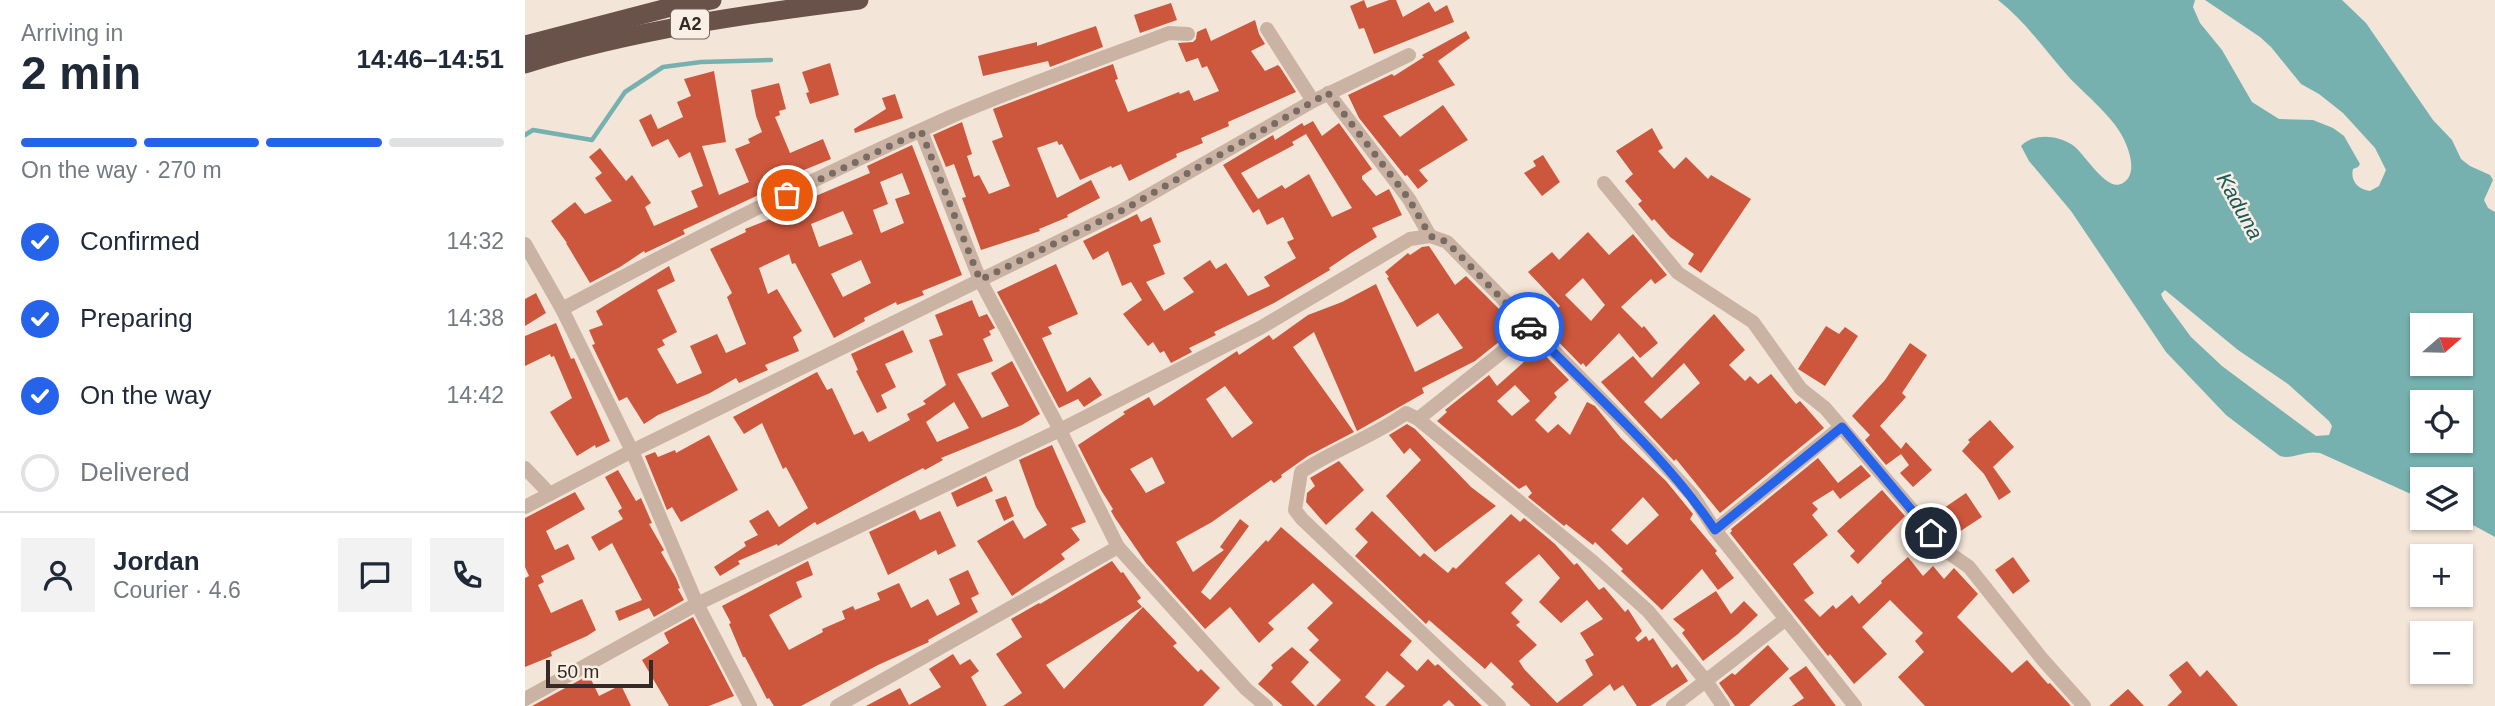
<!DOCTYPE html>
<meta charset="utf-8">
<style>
body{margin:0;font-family:Arial,sans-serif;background:#f2f2f3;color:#1f2937;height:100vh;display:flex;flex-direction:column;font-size:26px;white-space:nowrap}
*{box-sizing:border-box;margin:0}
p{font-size:23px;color:#747a83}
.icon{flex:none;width:38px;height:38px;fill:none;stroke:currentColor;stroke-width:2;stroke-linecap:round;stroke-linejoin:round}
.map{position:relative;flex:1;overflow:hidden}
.side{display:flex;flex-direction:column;background:#fff;width:525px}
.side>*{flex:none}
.needle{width:46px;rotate:70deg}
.buttons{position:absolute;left:1885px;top:313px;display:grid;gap:14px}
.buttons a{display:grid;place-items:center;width:63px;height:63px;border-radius:0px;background:#fff;box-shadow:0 2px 5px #0004;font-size:35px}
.scale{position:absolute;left:21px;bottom:18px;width:107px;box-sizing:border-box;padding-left:7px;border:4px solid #362a26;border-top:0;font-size:19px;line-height:24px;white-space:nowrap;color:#362a26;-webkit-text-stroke:5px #faefe5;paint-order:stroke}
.pin{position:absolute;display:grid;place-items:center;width:60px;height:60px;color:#fff;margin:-30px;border:4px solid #fff;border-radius:50%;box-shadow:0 2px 7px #0007}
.courier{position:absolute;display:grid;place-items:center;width:70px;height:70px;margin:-35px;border:5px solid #2563eb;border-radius:50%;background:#fff;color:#222;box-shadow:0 2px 9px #0007}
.overview em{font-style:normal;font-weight:700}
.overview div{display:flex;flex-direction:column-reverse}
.overview{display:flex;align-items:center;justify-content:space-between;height:119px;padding:0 21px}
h1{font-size:46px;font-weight:700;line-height:52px}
.bar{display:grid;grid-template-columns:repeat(4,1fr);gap:10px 7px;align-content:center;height:84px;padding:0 21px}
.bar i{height:9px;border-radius:5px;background:#e0e1e3}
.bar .on{background:#2563eb}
.bar p{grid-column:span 4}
.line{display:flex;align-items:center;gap:18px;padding:0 21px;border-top:2px solid #e0e1e3}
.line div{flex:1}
.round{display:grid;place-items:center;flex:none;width:74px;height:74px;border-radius:0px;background:#f2f2f3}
ol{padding:0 21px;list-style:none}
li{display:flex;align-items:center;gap:21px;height:77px}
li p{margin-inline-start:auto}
li .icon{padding:7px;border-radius:50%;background:#2563eb;color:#fff;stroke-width:4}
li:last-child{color:#747a83}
li i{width:38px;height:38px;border:4px solid #e0e1e3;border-radius:50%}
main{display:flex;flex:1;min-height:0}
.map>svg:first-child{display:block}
.water{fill:#76b1b0;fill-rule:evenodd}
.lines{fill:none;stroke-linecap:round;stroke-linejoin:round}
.stream{stroke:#76b1b0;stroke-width:4.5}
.building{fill:#cd573c;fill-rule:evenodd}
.minor{stroke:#cbb3a4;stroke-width:14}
.trunk{stroke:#68524a;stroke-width:19}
.done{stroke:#786b64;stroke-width:7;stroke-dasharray:0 12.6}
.route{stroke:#2563eb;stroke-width:9}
.labels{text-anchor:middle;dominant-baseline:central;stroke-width:5;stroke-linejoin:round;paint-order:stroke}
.shield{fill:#faefe5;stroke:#71655f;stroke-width:2}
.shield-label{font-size:18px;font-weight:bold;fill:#362a26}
.water-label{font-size:21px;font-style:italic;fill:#19595a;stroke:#faefe5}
</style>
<main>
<section class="side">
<div class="overview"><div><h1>2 min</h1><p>Arriving in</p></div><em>14:46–14:51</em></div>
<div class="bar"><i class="on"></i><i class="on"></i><i class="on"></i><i></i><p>On the way · 270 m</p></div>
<ol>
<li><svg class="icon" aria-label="check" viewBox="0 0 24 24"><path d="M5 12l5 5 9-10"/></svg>Confirmed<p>14:32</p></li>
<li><svg class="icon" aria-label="check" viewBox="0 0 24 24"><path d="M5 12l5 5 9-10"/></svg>Preparing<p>14:38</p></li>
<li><svg class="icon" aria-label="check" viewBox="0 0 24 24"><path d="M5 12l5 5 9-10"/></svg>On the way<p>14:42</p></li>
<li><i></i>Delivered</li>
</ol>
<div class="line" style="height:126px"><a class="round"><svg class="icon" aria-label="person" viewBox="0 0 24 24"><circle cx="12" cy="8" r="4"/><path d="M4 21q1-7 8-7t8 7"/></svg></a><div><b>Jordan</b><p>Courier · 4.6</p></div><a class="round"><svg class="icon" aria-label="chat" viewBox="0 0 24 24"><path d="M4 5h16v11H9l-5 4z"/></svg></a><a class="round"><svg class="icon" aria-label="phone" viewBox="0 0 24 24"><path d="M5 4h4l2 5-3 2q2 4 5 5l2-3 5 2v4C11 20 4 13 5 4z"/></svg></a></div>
</section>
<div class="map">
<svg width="1970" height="706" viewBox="0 0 1970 706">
<rect width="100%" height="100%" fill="#f3e5d8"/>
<path class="water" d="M1473 0H1670L1668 7 1675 23 1697 50 1727 102 1754 119 1788 120 1808 128 1819 136 1835 164 1833 167 1828 169C1825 181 1833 189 1845 191L1854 186 1861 170 1850 148 1818 113 1794 94 1776 84 1746 47 1735 37 1680 0H1817L1841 23 1908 120 1927 140 1936 159 1945 166 1965 175 1968 180 1959 200 1963 208 1970 212V537L1935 518 1936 480H1897V499L1795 453C1778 450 1768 460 1755 456L1701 415 1641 352 1546 211 1504 161 1496 146C1509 133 1531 135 1546 144 1559 151 1581 194 1598 183 1611 175 1606 156 1601 144 1592 119 1559 94 1542 75 1519 49 1500 21 1473 0ZM1640 290 1713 350 1763 384 1804 421 1807 426 1804 435 1791 436 1697 366 1666 337 1638 299 1636 294ZM1897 326H1936V364H1897ZM1897 402H1936V441H1897Z"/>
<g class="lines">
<path class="stream" d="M0 135 8 130 67 140 100 92 138 67 176 62 246 60"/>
</g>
<g class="building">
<path d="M839 0 842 8 864 0H871L878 17 904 2 910 12 922 5 929 22 849 54 839 28 834 29 825 6Z"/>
<path d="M646 3 652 20 615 33 609 15Z"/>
<path d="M730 20 734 34 740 44 726 51 740 71 753 65 755 67 771 92 703 122 704 126 676 138 678 143 651 154 652 157 604 181 596 164 587 168 586 166 555 180 537 144 534 145 532 141 512 148 532 198 566 180 575 198 542 215 543 217 514 229 515 231 456 250 437 198 441 197 429 164 421 167 408 135 437 122 447 154 442 156 449 177 454 175 464 194 485 186 467 141 478 137 468 109 588 64 593 79 590 80 603 112 654 92 655 94 664 90 669 101 694 91 682 66 677 68 673 58 661 62 653 43 668 42 671 39 672 32 681 28 686 41Z"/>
<path d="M571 26 578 47 525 67 523 61 458 76 453 56 512 42V46Z"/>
<path d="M941 31 945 38 913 61 930 85 858 116 875 137 918 105 943 140 894 170 903 181 893 189 882 175 880 176 834 118 823 95 867 74 869 76 899 57 897 55Z"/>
<path d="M305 63 314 95 285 104 281 93 284 92 277 72Z"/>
<path d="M189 71 201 142 177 146 194 195 224 182 210 149 225 143 223 139 237 132 231 116 226 90 254 83 261 109 254 111 255 115 250 117 265 153 298 139 306 159 274 172 275 174 241 189 242 191 158 230 160 234 120 253 119 251 95 267 65 283 41 243H42L26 221 50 202 60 214 87 201 70 178 77 173 64 157 75 148 101 181 107 175 126 203 120 207 129 226 173 207 166 191 178 186 165 152 154 158 143 139 127 147 114 120 126 114 133 129 158 117 152 102 166 96 159 79Z"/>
<path d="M370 94 378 118 330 133 329 129 361 109 357 98Z"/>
<path d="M788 121 797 136 814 123 847 169 837 176V179L851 196 864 189 877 215 847 228 852 237 826 253 804 268 805 270 749 303 689 332 691 335 664 348 667 352 646 363 639 351 635 353 628 342 623 346 598 314 617 300 606 282 597 286 583 251 568 260 558 241 612 214 616 222 626 217 636 242 628 245 640 274 621 282 639 311 669 292 658 278 685 260 691 269 701 263 723 296 745 286 739 277 771 258 762 242 769 239 758 217 742 225 734 209 728 213 698 165 748 135 750 140 777 123 779 126ZM781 134 827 208 807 217 784 174 760 189 757 185 733 199 716 173 769 145 767 142Z"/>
<path d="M1127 128 1138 148 1133 151 1149 169 1161 157 1183 179 1186 175 1226 199 1176 273 1163 264 1169 254 1145 237 1129 219 1127 221 1113 204 1117 201 1100 181 1108 174 1091 151Z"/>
<path d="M387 145 437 275 397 291 399 295 372 305 371 302 339 318 340 321 309 338 270 263 267 264 264 254 234 268 243 294 252 289 277 331 268 337 274 351 240 365 243 370 214 383 211 378 185 393 133 415 119 424 102 397 94 401 67 345 70 344 64 330 78 325 71 311 144 266 150 281 132 290 152 332 137 340 140 345 132 349 152 384 177 373 165 346 192 334 201 353 221 344 202 297 207 293 185 249 221 232 220 229 281 205 279 201 345 173 342 166ZM377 173 385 194 370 199 379 223 356 233 348 210 363 204 355 182ZM318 211 328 234 294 247 286 224ZM336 260 346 283 318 297 306 274Z"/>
<path d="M1018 155 1035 182 1017 196 999 173 1011 166 1008 161Z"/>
<path d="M1063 232 1084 255 1108 234 1142 275 1130 284 1126 279 1096 307 1117 328 1119 326 1133 343 1115 358 1094 333 1061 367 1058 363 1056 365 1019 327 1022 325 1019 322 1035 306 1003 272 1027 252 1034 260ZM1058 278 1080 305 1066 321 1040 295Z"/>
<path d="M904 246 930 285 941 276 980 315 990 329 950 361 897 388 899 393 832 431 789 332 768 347 829 432 783 456 756 475 757 477 749 483 746 480 687 522 651 542 668 572 699 550 695 547 715 519 724 526 676 592 685 600 741 540 743 542 756 527 887 641 875 655 892 671 903 659 910 666 913 664 957 706H930L924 700 917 706H860L880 686 862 671 840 697 851 706H791L816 680 784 650 794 640 782 628 808 603 788 583 743 623 749 629 734 643 705 607 680 629 621 563 590 518 586 511 588 509 576 490 553 445 600 414 598 412 624 397 629 406 712 351 714 355 744 335 748 340 783 315 817 302 851 284 890 372 938 348 913 313 892 327 862 278 864 277 860 272 883 253 885 255 897 247ZM700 386 728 423 707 438 681 399ZM627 457 640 483 621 493 605 469Z"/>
<path d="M531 264 553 314 523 327 527 334 517 338 542 392 565 377 577 395 559 407 553 399 534 408 472 292Z"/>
<path d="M11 293 21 313 0 326V299Z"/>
<path d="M447 300 454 317 462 314 470 328 464 331 466 335 458 339 468 361 432 374 457 418 484 406 466 373 487 361 515 414 497 425 416 458 418 460 400 470 398 468 367 484 292 525 290 522 253 546 252 544 213 561 215 564 195 576 189 567 221 546 219 542 233 535 224 521 243 510 254 527 283 508 261 467 258 469 237 423 219 434 208 417 292 372 302 390 307 388 329 435 338 431 344 442 385 420 382 414 401 404 398 401 421 385 404 340 418 335 410 315ZM429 402 444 428 412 442 401 422Z"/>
<path d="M1189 314 1220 350 1204 365 1220 381 1225 376 1233 384 1246 374 1271 404 1275 401 1299 428 1195 513 1151 459 1149 461 1076 382 1108 356 1127 378ZM1159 363 1175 383 1136 419 1119 402Z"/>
<path d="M31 323 46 359 49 358 85 441 71 448 70 445 52 456 25 412 47 398 29 356 26 357 25 354 0 366V336Z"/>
<path d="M1301 326 1314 334 1320 327 1333 336 1300 386 1273 369Z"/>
<path d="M378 330 388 352 360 364 371 387 356 395 362 408 352 413 331 371 333 370 326 354Z"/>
<path d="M1006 341 1044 380 1029 393 1032 397 1010 420 1023 433 1033 424 1045 435 1062 402 1070 406 1096 438 1141 481 1168 514 1165 519 1192 551 1190 553 1209 578 1193 590 1177 569 1137 610 1096 571 1098 569 1070 542 1068 545 1041 524 1039 526 1003 497 1007 493 1001 485 994 489 912 421 922 412 920 410 964 375 972 386 1000 361 993 352ZM990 385 1005 401 987 416 972 401ZM1118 497 1134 515 1102 545 1086 530Z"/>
<path d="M1385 343 1402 355 1377 393 1381 397 1355 426 1376 449 1381 442 1407 470 1388 487 1375 473 1384 465 1376 454 1361 465 1340 440 1345 435 1327 416 1360 380Z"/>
<path d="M1465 420 1489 447 1468 467 1486 492 1474 500 1459 474 1437 451 1445 442 1443 440Z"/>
<path d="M882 424 890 429 946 487 971 506 910 552 861 496 896 460 885 448 879 454 864 435Z"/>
<path d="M184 435 213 490 156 522 147 507 142 510 120 456 130 452 133 457 150 450 151 453Z"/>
<path d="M527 445 561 522 546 528 555 540 536 554 540 559 487 596 452 541 488 520 499 539 522 525 511 507 494 460Z"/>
<path d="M1293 458 1313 483 1336 465 1346 476 1315 499 1308 490 1287 503 1293 509 1287 515 1303 535 1268 564 1289 593 1279 600 1295 617 1308 605 1311 609 1327 595 1334 604 1357 583 1356 581 1383 557 1398 576 1408 566 1419 579 1429 568 1453 594 1432 617 1487 673 1502 660 1523 684 1525 683 1546 706H1400L1373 677 1399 652 1390 641 1398 633 1365 600 1337 627 1362 654 1329 684 1305 654 1303 656 1205 533 1207 531 1206 529Z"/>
<path d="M814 461 839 490 801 525 781 502 782 493 790 486 785 478Z"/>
<path d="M93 470 111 501 116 498 127 523 124 524 139 550 136 552 151 578 155 588 153 589 159 600 129 617 124 608 94 621 90 611 117 600 87 543 74 551 66 537 98 519 93 511 97 508 80 477Z"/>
<path d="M461 476 468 491 432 507 426 493Z"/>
<path d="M1357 490 1380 516 1333 564 1325 556 1330 551 1312 531Z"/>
<path d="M50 492 60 509 21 531 30 550 43 544 50 559 16 576 19 582 13 585 26 613 57 599 71 630 62 636 26 652 27 656 0 667V578L4 576 0 567V518Z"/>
<path d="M1441 493 1457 517 1434 532 1419 508Z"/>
<path d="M481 496 489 516 479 521 470 500Z"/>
<path d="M390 510 395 520 415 511 431 546 413 555 411 550 363 575 344 532Z"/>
<path d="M847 511 895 557 899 553 923 573 928 567 931 569 986 514 995 522 999 518 1030 544 1049 565 1052 563 1074 590 1079 587 1100 612 1103 609 1117 631 1110 638 1113 642 1121 636 1124 641 1128 638 1147 668 1152 664 1163 681 1125 706H1112L1098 685 1089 691 1085 684 1057 706H1006L986 687 989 684 966 662 960 669 904 620 901 624 830 556 843 542 830 529ZM1014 554 1035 578 1014 602 1036 623 1062 600 1078 619 1055 633 1069 655 1060 660 1068 675 1032 703 999 669 994 661 1012 645 991 625 995 622 986 613 998 600 980 583Z"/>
<path d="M1488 557 1505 581 1488 594 1470 570Z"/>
<path d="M283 561 288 575 271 582 277 597 244 615 264 650 298 632 297 629 320 619 317 611 328 606 330 610 355 600 352 593 374 583 386 608 403 599 412 616 435 604 424 579 443 570 454 594 446 598 453 612 403 640 404 642 353 665 276 706H249L244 698 242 699 220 657H218L204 624 206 623 197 606Z"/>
<path d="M587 561 596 573 598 572 616 598 612 601 617 607 521 665 539 689 618 607 652 643 648 646 673 672 676 669 695 688 678 706H478L497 693 471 654 497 637 486 619 514 603 515 604Z"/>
<path d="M1191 591 1206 614 1219 601 1233 615 1213 634 1178 661 1157 633 1160 630 1148 619Z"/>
<path d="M168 617 209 696 184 706H144L117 660 144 643 139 633Z"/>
<path d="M1243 645 1264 669 1224 706H1210L1194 683 1207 673 1210 675Z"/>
<path d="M767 647 784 662 766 682 790 706H758L733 684 748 668 746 665Z"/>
<path d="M428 654 435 665 445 659 454 671 446 677 462 706H341L375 688 384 705 416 687 404 669Z"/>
<path d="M1662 661 1675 677 1682 670 1713 706H1642L1657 692 1644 675Z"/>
<path d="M1281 666 1311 706H1267L1279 698 1264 678Z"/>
<path d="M64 675 74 696 96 685 106 706H7Z"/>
<path d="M1603 689 1619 706H1584Z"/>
</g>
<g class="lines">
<g class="minor">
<path d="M742 29 788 101"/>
<path d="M803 93 884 199 905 236"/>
<path d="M396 131 455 280 535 430 593 547 721 689 741 706"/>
<path d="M1079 183 1153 273 1228 322 1276 389 1300 408 1424 553 1444 567 1518 660 1559 706"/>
<path d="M0 244 37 309 107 451 172 604 225 706"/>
<path d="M37 309C164 241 293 176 425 117 496 86 571 61 644 33L663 34"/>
<path d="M893 419 1006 329"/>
<path d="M0 468 25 494"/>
<path d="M0 507 107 451 598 210 788 101 884 55"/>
<path d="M1190 530 1316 427"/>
<path d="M0 699 172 604 535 430 735 328 885 239 905 236 922 242 1126 450 1168 496 1190 530 1330 706"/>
<path d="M312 706 593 547"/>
<path d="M974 706 777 519 770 510 776 472C809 449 849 437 881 413L893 419 1067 561 1123 611 1181 681 1198 706"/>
<path d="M1148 706 1261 619"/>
</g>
<g class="trunk">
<path d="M0 45 146 7 187 0"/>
<path d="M0 64C108 30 222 14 334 0"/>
</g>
</g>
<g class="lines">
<path class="done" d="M262 195 396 131 455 280 598 210 803 93 884 199 905 236 922 242 1004 327"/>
<path class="route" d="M1004 327C1067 393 1139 454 1190 530L1317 427 1406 533"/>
</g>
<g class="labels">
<rect class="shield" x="146" y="9.5" width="38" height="29" rx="5"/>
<g class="shield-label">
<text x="165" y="24">A2</text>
</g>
<g class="water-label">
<text transform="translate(1715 206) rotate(61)">Kaduna</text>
</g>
</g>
</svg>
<div class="buttons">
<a><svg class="needle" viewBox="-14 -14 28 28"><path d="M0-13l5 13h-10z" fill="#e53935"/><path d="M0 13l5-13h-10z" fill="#747a83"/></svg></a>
<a><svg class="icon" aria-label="locate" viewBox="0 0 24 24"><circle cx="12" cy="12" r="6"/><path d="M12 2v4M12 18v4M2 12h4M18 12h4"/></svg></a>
<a><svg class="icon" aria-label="layers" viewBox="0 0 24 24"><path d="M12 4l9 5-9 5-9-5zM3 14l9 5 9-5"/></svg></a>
<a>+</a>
<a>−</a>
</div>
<div class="scale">50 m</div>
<div class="pin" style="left:262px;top:195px;background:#ea580c"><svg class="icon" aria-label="bag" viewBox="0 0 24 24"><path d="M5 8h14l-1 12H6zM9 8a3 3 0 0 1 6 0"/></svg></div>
<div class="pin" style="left:1406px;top:533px;background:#1f2937"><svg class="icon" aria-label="home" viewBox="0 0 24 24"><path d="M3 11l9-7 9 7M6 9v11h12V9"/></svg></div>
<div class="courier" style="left:1004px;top:327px"><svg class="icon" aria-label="car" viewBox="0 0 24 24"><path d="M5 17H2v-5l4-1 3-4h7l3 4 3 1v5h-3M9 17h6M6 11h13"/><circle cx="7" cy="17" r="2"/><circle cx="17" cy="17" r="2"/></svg></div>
</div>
</main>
